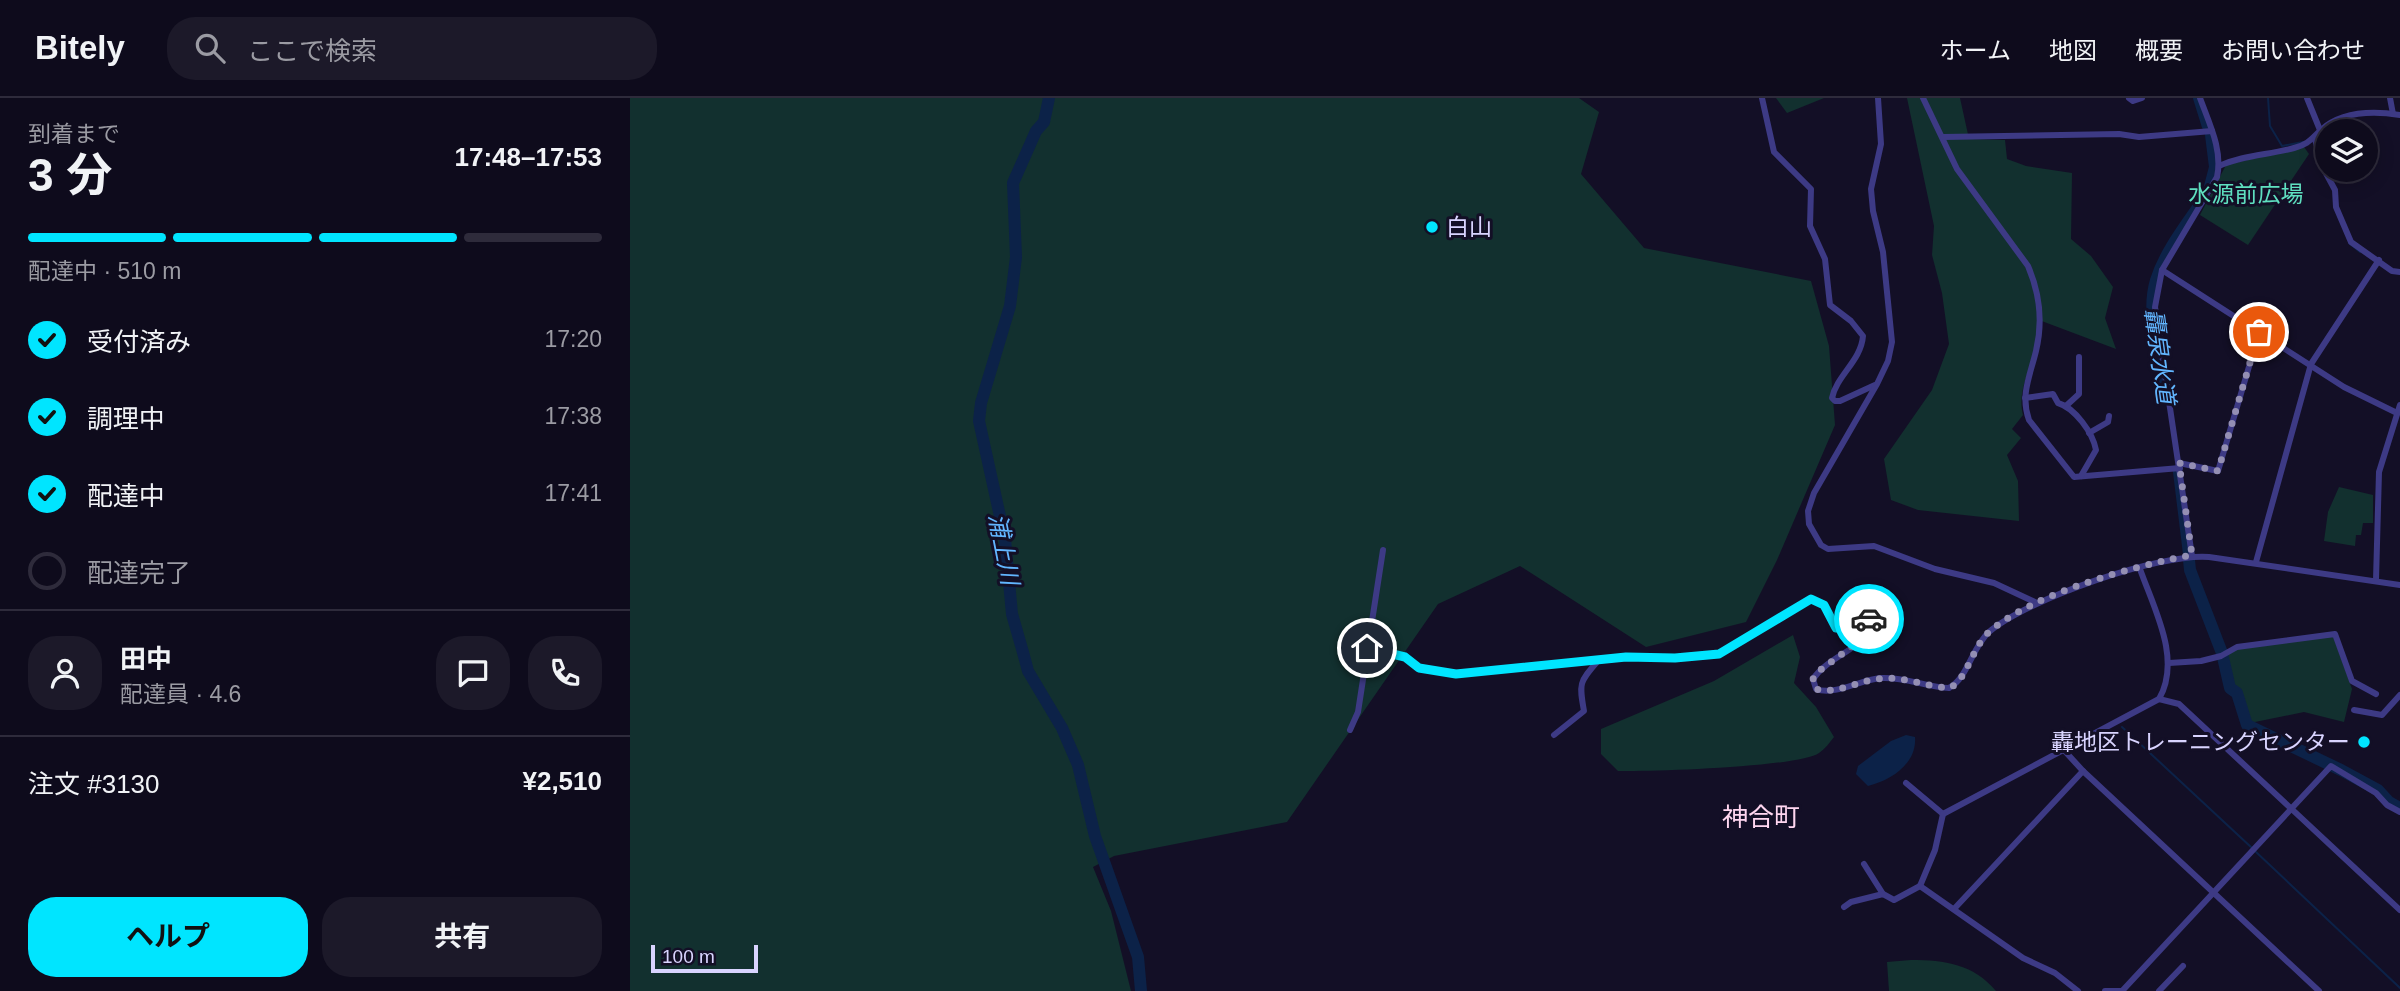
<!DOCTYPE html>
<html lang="ja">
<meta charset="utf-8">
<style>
body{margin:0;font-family:Arial,"Noto Sans JP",sans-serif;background:#1c1929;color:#f1f3f6;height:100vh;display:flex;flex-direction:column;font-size:26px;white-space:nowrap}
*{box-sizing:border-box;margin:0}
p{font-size:23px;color:#9b9ba3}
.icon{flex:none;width:38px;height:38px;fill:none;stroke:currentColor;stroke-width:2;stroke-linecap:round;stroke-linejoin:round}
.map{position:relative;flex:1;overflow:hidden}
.details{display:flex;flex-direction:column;background:#0e0b1c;width:630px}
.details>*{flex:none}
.controls{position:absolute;left:1685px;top:21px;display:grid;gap:14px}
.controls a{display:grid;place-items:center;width:63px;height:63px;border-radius:50%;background:#0e0b1c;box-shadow:0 4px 18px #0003,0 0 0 2px #2e2b3b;font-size:35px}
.scale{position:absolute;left:21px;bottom:18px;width:107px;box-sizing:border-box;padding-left:7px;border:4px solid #d9d4ff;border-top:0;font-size:19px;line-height:24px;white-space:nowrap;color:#d9d4ff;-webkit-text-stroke:5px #130f26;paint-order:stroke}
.pin{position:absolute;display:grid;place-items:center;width:60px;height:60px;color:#fff;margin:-30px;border:4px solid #fff;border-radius:50%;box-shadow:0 2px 7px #0007}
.courier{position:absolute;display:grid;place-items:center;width:70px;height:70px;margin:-35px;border:5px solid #00e5ff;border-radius:50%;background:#fff;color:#222;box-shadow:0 2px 9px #0007}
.headline em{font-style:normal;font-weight:700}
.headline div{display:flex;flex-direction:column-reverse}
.headline{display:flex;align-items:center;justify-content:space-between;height:119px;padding:0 28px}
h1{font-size:46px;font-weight:700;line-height:52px}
.bar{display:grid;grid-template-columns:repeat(4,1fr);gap:10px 7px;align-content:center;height:84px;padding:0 28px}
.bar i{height:9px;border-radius:5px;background:#2e2b3b}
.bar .on{background:#00e5ff}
.bar p{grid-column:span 4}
.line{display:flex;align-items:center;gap:18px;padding:0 28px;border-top:2px solid #2e2b3b}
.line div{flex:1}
.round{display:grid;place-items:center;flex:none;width:74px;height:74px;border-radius:28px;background:#1c1929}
ol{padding:0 28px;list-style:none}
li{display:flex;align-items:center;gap:21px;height:77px}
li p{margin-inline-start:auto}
li .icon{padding:7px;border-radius:50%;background:#00e5ff;color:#111;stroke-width:4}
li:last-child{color:#9b9ba3}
li i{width:38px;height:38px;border:4px solid #2e2b3b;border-radius:50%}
.button{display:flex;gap:14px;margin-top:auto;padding:14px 28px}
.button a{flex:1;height:80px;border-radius:28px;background:#00e5ff;color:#111;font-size:28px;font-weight:700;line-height:80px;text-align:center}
.button a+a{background:#1c1929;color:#f1f3f6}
header{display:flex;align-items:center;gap:42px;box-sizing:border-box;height:98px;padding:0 35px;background:#0e0b1c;border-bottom:2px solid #2e2b3b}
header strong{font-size:33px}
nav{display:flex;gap:38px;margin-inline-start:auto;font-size:24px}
.search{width:490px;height:63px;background:#1c1929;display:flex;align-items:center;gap:18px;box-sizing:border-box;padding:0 24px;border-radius:28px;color:#9b9ba3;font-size:26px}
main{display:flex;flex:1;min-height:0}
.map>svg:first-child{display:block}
.green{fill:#12302f}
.water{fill:#0c2248}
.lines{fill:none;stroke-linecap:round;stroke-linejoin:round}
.stream{stroke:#0c2248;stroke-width:2}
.canal{stroke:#0c2248;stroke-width:8}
.river{stroke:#0c2248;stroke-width:12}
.street{stroke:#3d3a85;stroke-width:6}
.done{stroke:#948fb3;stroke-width:7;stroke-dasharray:0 12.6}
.route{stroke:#00e5ff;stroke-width:9}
.poi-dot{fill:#00e5ff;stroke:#130f26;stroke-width:2.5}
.labels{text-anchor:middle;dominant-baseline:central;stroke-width:6;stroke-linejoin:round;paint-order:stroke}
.park-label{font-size:23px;fill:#5fe0c0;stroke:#130f26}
.poi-label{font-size:23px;fill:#d9d4ff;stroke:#130f26;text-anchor:start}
.water-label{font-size:24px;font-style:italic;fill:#62b6ff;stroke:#130f26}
.quarter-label{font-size:26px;fill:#ffd6f0;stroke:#130f26}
</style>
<header>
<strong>Bitely</strong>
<div class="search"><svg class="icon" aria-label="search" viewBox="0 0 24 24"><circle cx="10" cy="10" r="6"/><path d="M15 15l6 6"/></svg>ここで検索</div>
<nav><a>ホーム</a><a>地図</a><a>概要</a><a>お問い合わせ</a></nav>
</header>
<main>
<section class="details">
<div class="headline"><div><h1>3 分</h1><p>到着まで</p></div><em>17:48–17:53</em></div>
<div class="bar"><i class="on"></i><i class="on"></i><i class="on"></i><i></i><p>配達中 · 510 m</p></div>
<ol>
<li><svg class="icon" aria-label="check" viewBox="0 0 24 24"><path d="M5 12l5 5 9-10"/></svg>受付済み<p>17:20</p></li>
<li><svg class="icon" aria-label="check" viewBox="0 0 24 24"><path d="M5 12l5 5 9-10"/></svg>調理中<p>17:38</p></li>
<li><svg class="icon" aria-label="check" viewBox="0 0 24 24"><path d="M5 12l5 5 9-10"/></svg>配達中<p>17:41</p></li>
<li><i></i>配達完了</li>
</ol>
<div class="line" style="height:126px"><a class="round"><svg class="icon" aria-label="person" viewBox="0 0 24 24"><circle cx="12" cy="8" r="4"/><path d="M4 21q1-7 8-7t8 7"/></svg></a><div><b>田中</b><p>配達員 · 4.6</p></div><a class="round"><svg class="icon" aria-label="chat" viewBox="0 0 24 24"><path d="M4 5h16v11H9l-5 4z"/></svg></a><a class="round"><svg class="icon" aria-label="phone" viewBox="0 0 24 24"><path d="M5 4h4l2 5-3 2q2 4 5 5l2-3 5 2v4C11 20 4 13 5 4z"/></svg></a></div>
<div class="line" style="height:91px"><div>注文 #3130</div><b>¥2,510</b></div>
<div class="button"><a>ヘルプ</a><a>共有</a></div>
</section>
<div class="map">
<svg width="1770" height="893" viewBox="0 0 1770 893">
<rect width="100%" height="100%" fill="#130f26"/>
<g class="green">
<path d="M0 0H949L969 14 951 76 1014 150 1181 183 1199 248 1205 327 1147 462 1116 524 1016 549 890 468 808 506 657 724 484 758 463 769 481 813 501 893H0Z"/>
<path d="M1146 0H1194L1157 15Z"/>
<path d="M1277 0H1330L1339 41 1375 42 1377 61 1396 68 1442 75 1441 141 1461 158 1483 189 1475 220 1486 251 1409 222C1408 231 1407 241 1405 250 1400 274 1387 293 1393 317L1382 331 1391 340 1377 357 1388 383 1389 423 1288 412 1261 402 1254 361 1302 292 1319 246 1312 195 1302 157 1304 128Z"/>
<path d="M1674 49 1679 56 1618 147 1570 117 1596 67Z"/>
<path d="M1709 389 1743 397V425H1733L1731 437H1726L1725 448 1694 443 1698 414Z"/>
<path d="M1163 537 1170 559 1164 585 1186 609 1204 639C1200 644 1195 651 1189 655 1170 669 1018 674 988 673L971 656V631L1084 583Z"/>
<path d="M1703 538 1722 591 1714 624 1674 614 1620 625 1608 590H1602L1595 558 1607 551Z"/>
<path d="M1281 862C1315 862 1343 866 1366 893H1259L1257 864Z"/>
</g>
<path class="water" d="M1276 637 1285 639C1287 665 1262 682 1238 688L1226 676 1228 668 1261 643Z"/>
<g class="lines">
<g class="stream">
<path d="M1638 0 1640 28 1652 48 1673 44"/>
<path d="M1719 145 1730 154"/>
<path d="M1492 629 1622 750"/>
<path d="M1626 754 1770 890"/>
</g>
<g class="canal">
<path d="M1567 0 1576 29"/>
<path d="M1577 92 1583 69 1579 37"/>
<path d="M1536 300C1529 264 1513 218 1524 182 1533 153 1553 128 1570 103"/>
<path d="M1547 374 1557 456"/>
</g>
<g class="river">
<path d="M419 0 414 24 406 33 383 85 386 159 380 208 351 305 349 323 375 441 382 516 394 558 398 573 432 630 448 667 465 738 508 859 511 893"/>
<path d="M1559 462 1560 472 1592 555 1600 590 1607 595 1617 627 1711 672 1748 692 1759 704 1770 710"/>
</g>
<g class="street">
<path d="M1132 0 1144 54 1181 91 1180 128 1195 161 1200 207 1221 223 1233 238C1231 263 1207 277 1202 300L1205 303H1210L1245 287"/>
<path d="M1248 0 1251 46 1241 91 1243 113 1253 154 1262 244 1258 263 1247 286 1184 395 1178 413 1179 426 1191 447 1198 451 1244 448 1305 471 1364 485 1407 505"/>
<path d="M1293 0 1327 71 1398 168C1410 196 1413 224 1406 253 1400 278 1390 297 1399 322L1444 379 1550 370"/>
<path d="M1499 0 1503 3 1512 0"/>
<path d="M1677 0 1690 32"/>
<path d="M1760 0 1763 16"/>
<path d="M1313 39 1489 36 1509 39 1582 33"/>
<path d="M1685 41 1692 68 1705 92 1706 109 1721 144 1762 173 1770 174"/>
<path d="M1589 68C1613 57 1639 57 1664 50 1679 46 1681 41 1691 32 1712 13 1744 13 1770 17"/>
<path d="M1532 172 1714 289 1767 315"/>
<path d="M1395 300 1423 296 1428 305C1445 310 1463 335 1466 352L1451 378"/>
<path d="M1437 307 1449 296V259"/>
<path d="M1459 335 1478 324 1479 318"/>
<path d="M1549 365 1588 373 1629 235"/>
<path d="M1562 458 1525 209 1532 172 1587 79C1593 52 1579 25 1570 0"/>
<path d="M1626 464 1681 266 1749 162"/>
<path d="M1746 482 1749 374 1770 307"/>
<path d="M737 550 775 559 789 570 826 576 996 560H1045L1089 556 1181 501 1193 507 1206 530 1234 519 1238 520 1242 530C1228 553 1198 559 1183 581L1186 591C1206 598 1231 581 1252 580 1275 579 1297 589 1319 590 1338 580 1342 549 1359 534 1398 501 1529 455 1579 459L1770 487"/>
<path d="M1539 565 1571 563 1591 558 1607 549 1705 536 1722 583 1746 596"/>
<path d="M1529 601 1549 606 1770 812"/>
<path d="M1724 612 1752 617 1770 597"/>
<path d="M720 632 728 614 753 452"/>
<path d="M924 637 954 613C949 586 949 584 968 563"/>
<path d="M1432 650 1453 673 1689 893"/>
<path d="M1276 685 1313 716"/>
<path d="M1313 716 1529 601C1552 561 1524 511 1510 471"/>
<path d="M1313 716 1305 752 1290 788 1393 860 1425 875 1448 893"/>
<path d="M1234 766 1253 796"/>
<path d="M1214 809 1221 804 1253 796 1264 802 1290 788"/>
<path d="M1324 811 1453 673"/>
<path d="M1493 892 1701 668 1746 695 1757 707 1770 714"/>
<path d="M1475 893H1493"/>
<path d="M1529 893 1553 868"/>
</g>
</g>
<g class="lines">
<path class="done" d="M1239 521 1242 530 1240 535 1189 573 1183 581 1186 591C1204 597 1228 583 1247 581 1272 577 1295 589 1320 590 1338 580 1342 549 1359 534 1404 495 1504 468 1562 457L1549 365 1588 373 1629 234"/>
<path class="route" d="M737 550 775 559 789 570 826 576 996 559 1045 560 1089 556 1181 501 1194 507 1206 530 1234 519 1239 521"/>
</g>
<g class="poi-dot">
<circle cx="802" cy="129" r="7"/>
<circle cx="1734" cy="644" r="7"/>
</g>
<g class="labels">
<g class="park-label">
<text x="1616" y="96">水源前広場</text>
</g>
<g class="poi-label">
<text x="816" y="129">白山</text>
<text x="1720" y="644" text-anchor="end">轟地区トレーニングセンター</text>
</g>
<g class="water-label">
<text transform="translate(1530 258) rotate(82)">轟泉水道</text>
<text transform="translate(374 451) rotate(79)">浦上川</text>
</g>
<g class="quarter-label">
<text x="1131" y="719">神合町</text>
</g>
</g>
</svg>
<div class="controls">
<a><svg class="icon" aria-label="layers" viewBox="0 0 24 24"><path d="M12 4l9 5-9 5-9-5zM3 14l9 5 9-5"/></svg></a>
</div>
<div class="scale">100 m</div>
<div class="pin" style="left:1629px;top:234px;background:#ea580c"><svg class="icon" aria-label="bag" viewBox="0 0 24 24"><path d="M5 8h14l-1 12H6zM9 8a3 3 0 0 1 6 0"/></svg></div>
<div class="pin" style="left:737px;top:550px;background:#1f2937"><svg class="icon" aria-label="home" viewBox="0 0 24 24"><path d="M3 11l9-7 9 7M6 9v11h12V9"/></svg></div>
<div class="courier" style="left:1239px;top:521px"><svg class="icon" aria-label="car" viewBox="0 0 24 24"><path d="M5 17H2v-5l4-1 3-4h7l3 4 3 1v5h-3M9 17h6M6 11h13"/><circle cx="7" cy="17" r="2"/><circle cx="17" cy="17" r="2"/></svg></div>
</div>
</main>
